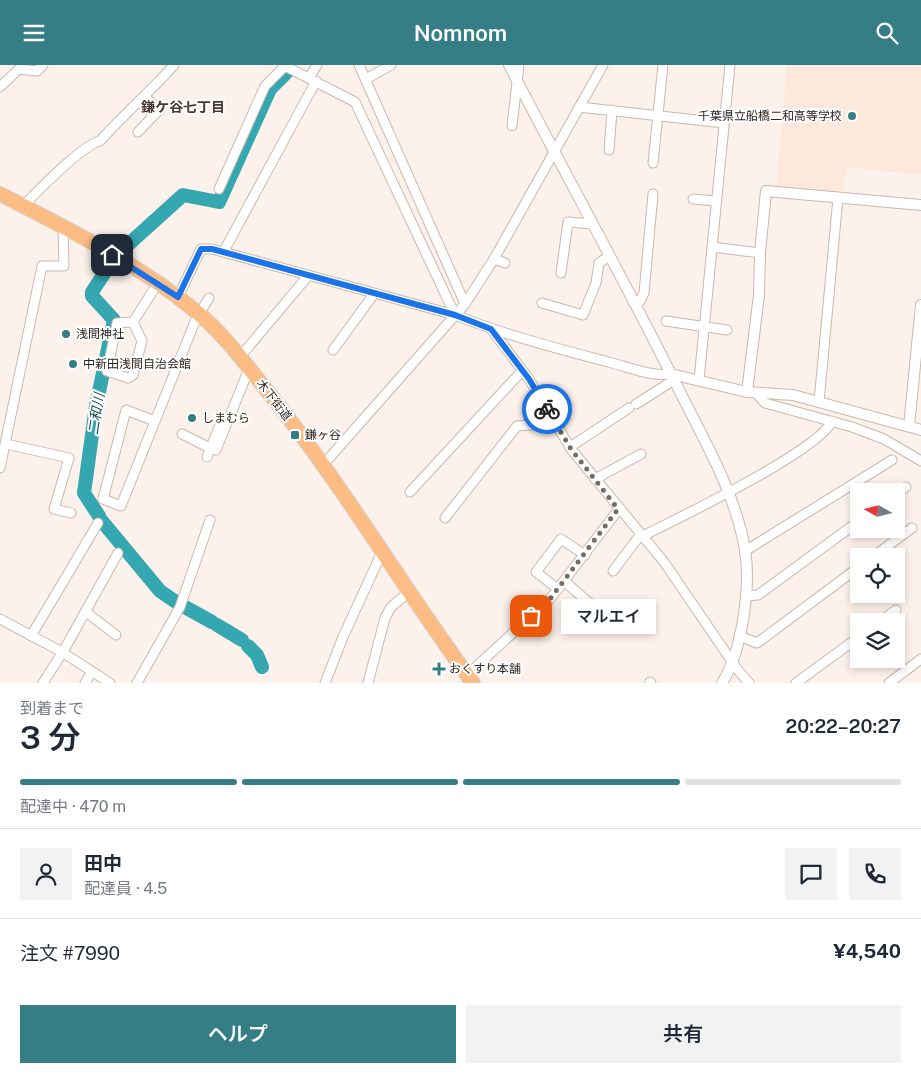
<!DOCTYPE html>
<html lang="ja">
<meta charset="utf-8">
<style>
body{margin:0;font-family:"Public Sans","Noto Sans JP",sans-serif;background:#f2f2f3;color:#1f2937;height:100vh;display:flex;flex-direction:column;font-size:19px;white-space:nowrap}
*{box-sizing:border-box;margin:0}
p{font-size:16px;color:#747a83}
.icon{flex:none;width:28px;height:28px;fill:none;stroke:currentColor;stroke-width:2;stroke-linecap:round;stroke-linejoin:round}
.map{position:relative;height:618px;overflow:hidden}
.drawer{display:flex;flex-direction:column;background:#fff;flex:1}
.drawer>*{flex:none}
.needle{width:32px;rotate:278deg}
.fabs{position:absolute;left:850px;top:418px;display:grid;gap:10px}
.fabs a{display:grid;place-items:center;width:55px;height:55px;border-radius:0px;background:#fff;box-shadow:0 2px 8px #0003;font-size:25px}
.pin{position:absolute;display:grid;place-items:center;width:42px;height:42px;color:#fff;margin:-21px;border-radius:10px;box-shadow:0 2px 8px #0006}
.courier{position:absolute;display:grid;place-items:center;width:50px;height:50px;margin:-25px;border:4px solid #1a73e8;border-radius:50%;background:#fff;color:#222;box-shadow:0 1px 6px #0007}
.bubble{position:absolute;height:35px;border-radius:0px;background:#fff;box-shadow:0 2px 8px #0003;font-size:16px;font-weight:600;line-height:35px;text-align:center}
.headline em{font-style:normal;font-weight:600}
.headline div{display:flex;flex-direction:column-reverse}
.headline{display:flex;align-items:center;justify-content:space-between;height:85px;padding:0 20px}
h1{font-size:32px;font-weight:600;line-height:38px}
.bar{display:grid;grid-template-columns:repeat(4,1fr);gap:8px 5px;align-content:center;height:60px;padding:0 20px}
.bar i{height:6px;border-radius:4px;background:#e0e1e3}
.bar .active{background:#367e85}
.bar p{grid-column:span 4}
.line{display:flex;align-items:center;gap:12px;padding:0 20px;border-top:1px solid #e0e1e3}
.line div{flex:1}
.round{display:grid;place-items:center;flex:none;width:52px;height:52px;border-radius:0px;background:#f2f2f3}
.button{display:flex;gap:10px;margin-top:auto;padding:10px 20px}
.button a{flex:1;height:58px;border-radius:0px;background:#367e85;color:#fff;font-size:20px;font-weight:600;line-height:58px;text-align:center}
.button a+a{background:#f2f2f3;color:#1f2937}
header{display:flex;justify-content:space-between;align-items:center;height:65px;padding:0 20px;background:#367e85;color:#fff;font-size:22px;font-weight:600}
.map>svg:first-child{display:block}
.built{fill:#fde9db}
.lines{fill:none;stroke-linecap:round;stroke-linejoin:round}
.river{stroke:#35a7b1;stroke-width:14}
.minor-casing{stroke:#c9b8ad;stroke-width:11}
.tertiary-casing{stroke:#c9b8ad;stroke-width:12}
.primary-casing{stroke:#d5d4d3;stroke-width:16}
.minor{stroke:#fff;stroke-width:9}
.tertiary{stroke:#fff;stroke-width:10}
.primary{stroke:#fcbc83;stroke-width:14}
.done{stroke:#766d68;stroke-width:5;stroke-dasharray:0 9}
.route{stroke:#1a73e8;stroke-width:6}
.poi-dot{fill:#367e85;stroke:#fff;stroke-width:2}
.labels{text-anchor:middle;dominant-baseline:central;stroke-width:4;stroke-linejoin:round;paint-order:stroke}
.poi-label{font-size:12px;fill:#2d2622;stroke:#fff;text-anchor:start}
.street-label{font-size:12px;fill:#2d2622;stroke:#fff}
.neighbourhood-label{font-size:14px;font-weight:bold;fill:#47392f;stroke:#fff}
.water-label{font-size:14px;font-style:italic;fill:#0f5056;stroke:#fff}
</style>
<header><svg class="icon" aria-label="menu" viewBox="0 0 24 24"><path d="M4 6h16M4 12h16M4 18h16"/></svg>Nomnom<svg class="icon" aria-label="search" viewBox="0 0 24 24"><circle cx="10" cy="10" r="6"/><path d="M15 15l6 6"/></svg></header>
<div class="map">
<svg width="921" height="618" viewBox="0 0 921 618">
<rect width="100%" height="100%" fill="#fdf2eb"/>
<path class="built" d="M787 0H921V110L846 102 843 130 776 124Z"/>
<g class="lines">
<g class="river">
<path d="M120 187 183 130 219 137 270 24 287 7"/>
<path d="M99 451 84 428 96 341 114 255 92 231V227L111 198"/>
<path d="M101 455 160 526 176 537"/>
<path d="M183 541 212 557"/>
<path d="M217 560 242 575"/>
<path d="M248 581 257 590 262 602"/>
</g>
<defs>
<g id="minor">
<path d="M283 0 355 37 455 250"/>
<path d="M359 0 465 239"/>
<path d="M309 13 317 0"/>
<path d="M366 14 391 0"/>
<path d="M0 22 19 4 37 6 43 0"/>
<path d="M579 42 724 58"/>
<path d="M512 61 519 0"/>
<path d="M138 67 159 45 145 32"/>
<path d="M609 85 612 45"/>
<path d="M653 98 663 0"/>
<path d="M219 124 265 21 285 1"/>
<path d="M693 134 716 136"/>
<path d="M23 141C38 126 82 80 100 76 124 49 150 27 174 0"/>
<path d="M712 182 760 188"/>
<path d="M224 186 316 16"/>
<path d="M494 194 505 198"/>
<path d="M561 208 568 157 592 159"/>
<path d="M178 232 201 184H212L455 250C505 270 556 283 608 297 629 302 651 312 671 309"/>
<path d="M633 237 640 236 644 228 653 129"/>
<path d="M542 238 583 250 596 218 599 198 609 191"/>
<path d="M666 256 727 265"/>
<path d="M133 257 142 276 133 310 128 313 107 306 117 258 133 257 158 218"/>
<path d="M491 264 529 314 571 384 664 497 737 604 749 618"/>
<path d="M333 285 374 229"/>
<path d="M240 292 308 211"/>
<path d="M699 315 730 0"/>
<path d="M756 328 765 338 852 362 884 374 921 396"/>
<path d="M819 337 838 133"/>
<path d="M636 339 674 315"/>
<path d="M155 356 126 345 103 434 121 441 196 254 209 233"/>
<path d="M182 369 210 383"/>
<path d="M6 379 69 393 54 444 71 448"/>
<path d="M570 382 629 343"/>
<path d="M216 385 249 304"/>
<path d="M207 392 220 360 228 352"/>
<path d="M323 400 465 239 494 194 603 0"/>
<path d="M0 403 42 201H64L63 163"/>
<path d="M595 414 641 389"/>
<path d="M410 427 522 306"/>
<path d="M896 429 906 422"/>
<path d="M445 453 517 361 531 360 543 338"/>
<path d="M643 471C678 453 819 386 832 356"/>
<path d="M745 486 892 395"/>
<path d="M874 491 912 463"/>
<path d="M613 506 641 469"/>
<path d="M564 516 594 542"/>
<path d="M558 524 536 507 561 474 585 490"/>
<path d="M745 531 758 530 859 456"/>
<path d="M86 547 116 570"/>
<path d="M0 554 62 587 110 618"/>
<path d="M881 556 896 545"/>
<path d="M31 571 98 458"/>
<path d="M739 571 757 578 859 502"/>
<path d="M467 610 550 534 619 444"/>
<path d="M650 617 651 618"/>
<path d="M43 618 64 585 118 488"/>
<path d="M85 618 92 607"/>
<path d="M137 618 180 542 210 455"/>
<path d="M325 618 343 572 382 487"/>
<path d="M368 618 385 553 391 542 409 527"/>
<path d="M796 618 859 572"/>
<path d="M889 618 921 594"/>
</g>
<g id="tertiary">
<path d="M509 0C565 109 625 216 679 325 705 377 735 427 745 485 751 521 742 587 722 618"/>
<path d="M671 309 747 327 793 330 921 365"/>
<path d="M747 327 759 230 760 188 766 126 921 140"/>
<path d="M909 361 921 240"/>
</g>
<path id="primary" d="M0 129C68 164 139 199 198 248 227 272 249 304 273 333 345 424 404 524 473 618"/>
</defs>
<use href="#minor" class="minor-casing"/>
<use href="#tertiary" class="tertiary-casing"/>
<use href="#primary" class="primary-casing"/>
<use href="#minor" class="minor"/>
<use href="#tertiary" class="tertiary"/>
<use href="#primary" class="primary"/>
</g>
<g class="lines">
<path class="done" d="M531 551 550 534 618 444 571 384 547 344"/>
<path class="route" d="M112 190 178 232 201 184H212L455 250 491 264 529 314 547 344"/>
</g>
<g class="poi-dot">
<circle cx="852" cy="51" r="5"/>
<circle cx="66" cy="269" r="5"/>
<circle cx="73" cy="299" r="5"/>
<circle cx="192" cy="353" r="5"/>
<rect x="290" y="365" width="10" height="10" rx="2.5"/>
<path d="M436.5 596.5h5v5h5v5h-5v5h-5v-5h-5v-5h5z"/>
</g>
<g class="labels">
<g class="poi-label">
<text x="842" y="51" text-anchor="end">千葉県立船橋二和高等学校</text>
<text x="76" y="269">浅間神社</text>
<text x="83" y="299">中新田浅間自治会館</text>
<text x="202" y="353">しまむら</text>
<text x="305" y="370">鎌ヶ谷</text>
<text x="449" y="604">おくすり本舗</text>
</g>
<g class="street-label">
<text transform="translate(274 335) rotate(52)">木下街道</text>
</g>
<g class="neighbourhood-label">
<text x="183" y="42">鎌ケ谷七丁目</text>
</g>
<g class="water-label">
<text transform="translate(96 349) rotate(-81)">二和川</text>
</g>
</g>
</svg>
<div class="fabs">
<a><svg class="needle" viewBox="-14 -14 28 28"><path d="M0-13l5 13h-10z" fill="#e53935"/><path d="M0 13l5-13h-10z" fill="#747a83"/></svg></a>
<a><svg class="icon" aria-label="locate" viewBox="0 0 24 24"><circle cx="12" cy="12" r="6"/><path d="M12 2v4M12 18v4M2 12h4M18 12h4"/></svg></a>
<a><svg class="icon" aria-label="layers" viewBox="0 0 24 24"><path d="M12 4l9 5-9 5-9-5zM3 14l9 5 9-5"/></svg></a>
</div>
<div class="pin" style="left:531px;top:551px;background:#ea580c"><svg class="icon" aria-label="bag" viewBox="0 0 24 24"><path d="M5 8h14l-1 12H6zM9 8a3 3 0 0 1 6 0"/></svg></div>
<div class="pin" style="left:112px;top:190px;background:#1f2937"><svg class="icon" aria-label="home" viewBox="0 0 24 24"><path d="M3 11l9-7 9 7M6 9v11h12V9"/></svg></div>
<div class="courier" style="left:547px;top:344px"><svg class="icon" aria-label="bike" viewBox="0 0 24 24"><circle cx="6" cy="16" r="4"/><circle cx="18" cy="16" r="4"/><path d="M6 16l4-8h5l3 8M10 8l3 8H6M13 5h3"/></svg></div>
<div class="bubble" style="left:561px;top:534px;width:95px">マルエイ</div>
</div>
<section class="drawer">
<div class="headline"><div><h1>3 分</h1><p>到着まで</p></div><em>20:22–20:27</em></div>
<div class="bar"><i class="active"></i><i class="active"></i><i class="active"></i><i></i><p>配達中 · 470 m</p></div>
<div class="line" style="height:90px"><a class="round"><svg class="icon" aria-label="person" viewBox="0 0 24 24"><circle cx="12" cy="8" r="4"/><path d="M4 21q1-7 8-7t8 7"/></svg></a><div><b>田中</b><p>配達員 · 4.5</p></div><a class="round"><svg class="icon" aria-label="chat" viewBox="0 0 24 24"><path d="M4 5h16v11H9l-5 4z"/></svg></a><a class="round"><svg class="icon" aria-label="phone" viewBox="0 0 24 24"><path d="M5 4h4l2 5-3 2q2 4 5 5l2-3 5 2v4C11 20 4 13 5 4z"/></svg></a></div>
<div class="line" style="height:65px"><div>注文 #7990</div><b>¥4,540</b></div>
<div class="button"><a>ヘルプ</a><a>共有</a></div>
</section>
